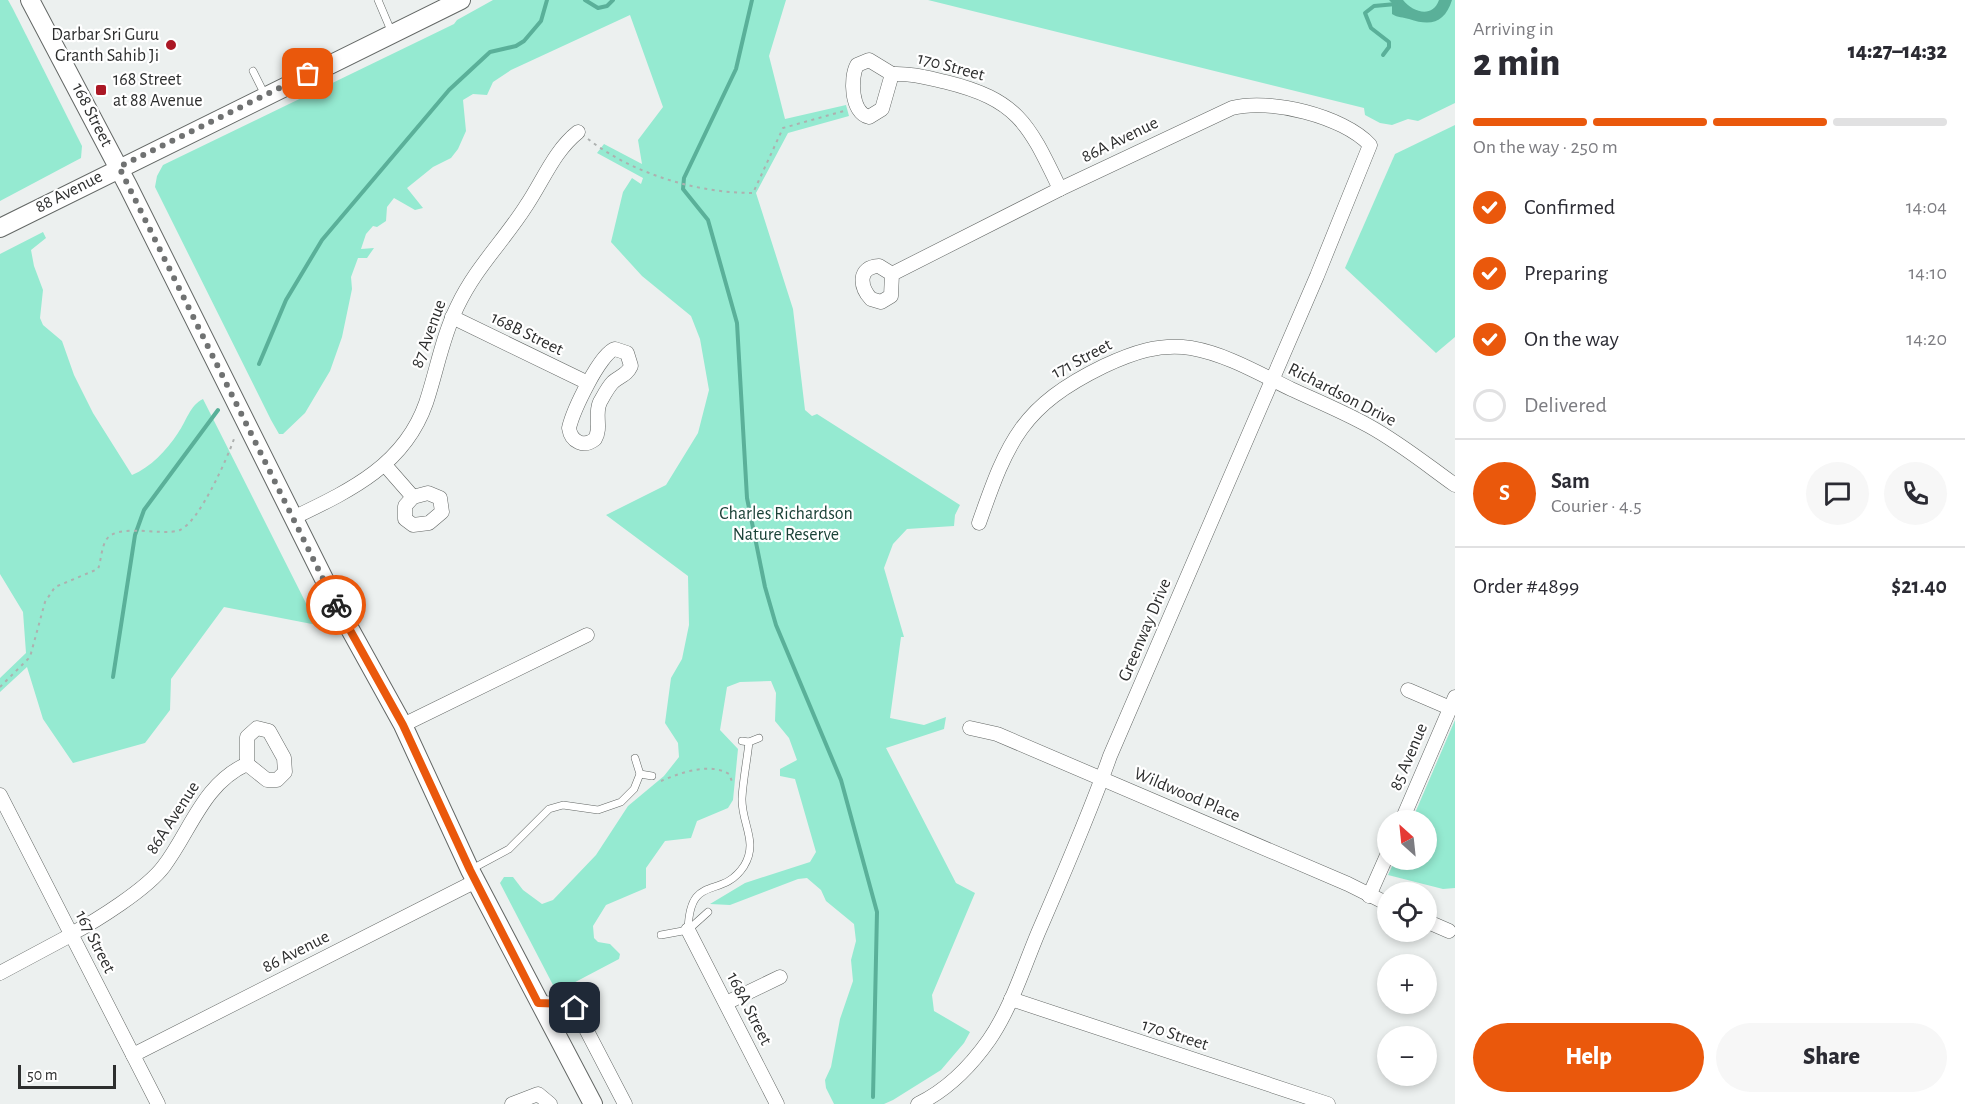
<!DOCTYPE html>
<meta charset="utf-8">
<style>
body{margin:0;font-family:"Alegreya Sans",sans-serif;background:#f7f7f7;color:#2b2b33;height:100vh;display:flex;flex-direction:column;font-size:22px;white-space:nowrap}
*{box-sizing:border-box;margin:0}
p{font-size:20px;color:#7c7c81}
.icon{flex:none;width:33px;height:33px;fill:none;stroke:currentColor;stroke-width:2;stroke-linecap:round;stroke-linejoin:round}
.map{position:relative;flex:1;overflow:hidden}
.panel{display:flex;flex-direction:column;background:#fff;width:510px}
.panel>*{flex:none}
.needle{width:39px;rotate:333deg}
.buttons{position:absolute;left:1377px;top:810px;display:grid;gap:12px}
.buttons a{display:grid;place-items:center;width:60px;height:60px;border-radius:50%;background:#fff;box-shadow:0 3px 9px #0003;font-size:30px}
.scale{position:absolute;left:18px;bottom:15px;width:98px;box-sizing:border-box;padding-left:6px;border:3px solid #2d2e2e;border-top:0;font-size:16px;line-height:21px;white-space:nowrap;color:#2d2e2e;-webkit-text-stroke:4px #fff;paint-order:stroke}
.pin{position:absolute;display:grid;place-items:center;width:51px;height:51px;color:#fff;margin:-26px;border-radius:12px;box-shadow:0 3px 9px #0006}
.courier{position:absolute;display:grid;place-items:center;width:60px;height:60px;margin:-30px;border:4px solid #ea580c;border-radius:50%;background:#fff;color:#222;box-shadow:0 2px 8px #0007}
.head em{font-style:normal;font-weight:800}
.head div{display:flex;flex-direction:column-reverse}
.head{display:flex;align-items:center;justify-content:space-between;height:102px;padding:0 18px}
h1{font-size:39px;font-weight:800;line-height:45px}
.bar{display:grid;grid-template-columns:repeat(4,1fr);gap:9px 6px;align-content:center;height:72px;padding:0 18px}
.bar i{height:8px;border-radius:4px;background:#e1e1e2}
.bar .active{background:#ea580c}
.bar p{grid-column:span 4}
.line{display:flex;align-items:center;gap:15px;padding:0 18px;border-top:2px solid #e1e1e2}
.line div{flex:1}
.round{display:grid;place-items:center;flex:none;width:63px;height:63px;border-radius:32px;background:#f7f7f7}
ol{padding:0 18px;list-style:none}
li{display:flex;align-items:center;gap:18px;height:66px}
li p{margin-inline-start:auto}
li .icon{padding:6px;border-radius:50%;background:#ea580c;color:#fff;stroke-width:4}
li:last-child{color:#7c7c81}
li i{width:33px;height:33px;border:3px solid #e1e1e2;border-radius:50%}
.primary-button{display:flex;gap:12px;margin-top:auto;padding:12px 18px}
.primary-button a{flex:1;height:69px;border-radius:36px;background:#ea580c;color:#fff;font-size:24px;font-weight:800;line-height:69px;text-align:center}
.primary-button a+a{background:#f7f7f7;color:#2b2b33}
main{display:flex;flex:1;min-height:0}
.map>svg:first-child{display:block}
.green{fill:#95ead1}
.water{fill:#5ab099}
.lines{fill:none;stroke-linecap:round;stroke-linejoin:round}
.stream{stroke:#5ab099;stroke-width:4}
.service-casing{stroke:#636765;stroke-width:8}
.minor-casing{stroke:#636765;stroke-width:15}
.secondary-casing{stroke:#636765;stroke-width:20}
.path{stroke:#adb0af;stroke-width:2;stroke-dasharray:3 4.5;stroke-linecap:butt}
.service{stroke:#fff;stroke-width:7}
.minor{stroke:#fff;stroke-width:14}
.secondary{stroke:#fff;stroke-width:18}
.done{stroke:#707272;stroke-width:6;stroke-dasharray:0 10.8}
.route{stroke:#ea580c;stroke-width:8}
.poi-dot{fill:#ab1724;stroke:#fff;stroke-width:2}
.labels{text-anchor:middle;dominant-baseline:central;stroke-width:4.5;stroke-linejoin:round;paint-order:stroke}
.poi-label{font-size:18px;fill:#2d2e2e;stroke:#fff;text-anchor:end}
.street-label{font-size:18px;fill:#2d2e2e;stroke:#fff}
.park-label{font-size:18px;fill:#1b4238;stroke:#fff}
</style>
<main>
<div class="map">
<svg width="1455" height="1104" viewBox="0 0 1455 1104">
<rect width="100%" height="100%" fill="#ecf0ef"/>
<g class="green">
<path d="M0 0H8L13 9 82 146 81 158 0 201Z"/>
<path d="M493 0H786L769 56 785 119 846 105 849 116 788 133 756 193 793 309 805 410 812 416 817 414 960 505 955 515 954 526 907 529 893 544 884 568 904 637H901L890 718 924 725 946 717 944 729 886 748 956 883 975 893 932 995 934 1011 970 1032 964 1043 941 1070 893 1100 884 1104H834L826 1088 825 1080 831 1067 840 1019 853 981 851 960 856 941 854 924 826 901 821 890 807 878 798 879 730 905 710 904 745 883 810 862 816 852 795 779 780 776V769L797 760 789 738 775 721 776 693 771 681 740 682 727 687 720 730 738 749 733 800 728 808 697 821 691 838 665 841 646 868V888L606 905 593 926 594 938 598 942 610 944 620 954 619 959 562 989 553 985 500 883 504 877H513L523 890 542 904 553 900 596 855 628 806 664 776 679 757 678 743 665 723 671 678 682 659 689 625 688 576 606 515 666 485 698 433 709 390 700 339 691 316 642 276 611 242 623 192 632 178 641 184 643 178 597 153 604 144 642 164 638 140 663 107 630 15 511 70 493 82 487 95 473 94 463 100 466 131 458 149 451 158 433 167 407 188 423 208 415 210 394 198 387 207 386 221 377 227 373 226 366 234 361 249 374 248 367 258H358L351 277 352 289 342 337 330 371 305 413 283 434H279L271 420 155 187 157 176 163 165 454 24 457 20Z"/>
<path d="M928 0H1455V103L1418 121 1408 119 1392 125 1380 123 1365 115 1364 108Z"/>
<path d="M1455 125V337L1436 353 1345 268 1395 154Z"/>
<path d="M43 232 46 238 31 250 34 266 43 290 40 318 43 325 62 341 74 375 93 413 132 475C151 467 166 451 178 433 186 422 190 405 203 399L317 625 224 607 171 679 170 710 145 743 73 763 43 719 27 667 0 692V678L26 653 23 612 0 574V254Z"/>
<path d="M1455 720V888L1443 889 1388 875 1395 860H1426V820H1412Z"/>
</g>
<path class="water" d="M1389 0H1403C1413 12 1432 19 1439 0H1452C1445 22 1432 27 1409 19 1403 17 1398 18 1392 14V3Z"/>
<g class="lines">
<g class="stream">
<path d="M585 0 598 8 607 6 613 0"/>
<path d="M752 0 736 69 684 178 683 189 708 220 737 323 747 498 765 587 776 625 841 780 877 912 873 1097"/>
<path d="M1383 55 1389 47V42L1371 28 1365 13 1374 6 1396 4"/>
<path d="M259 364 286 300 322 240 449 90 490 52 516 46 524 41 541 21 547 0"/>
<path d="M113 677 135 535 144 510 218 410"/>
</g>
<defs>
<g id="service">
<path d="M378 0 392 33"/>
<path d="M253 71 265 95"/>
<path d="M742 741 749 742 759 738"/>
<path d="M640 774 652 776"/>
<path d="M470 870 509 849 549 809 563 805 598 810 621 802 634 789 640 774 635 758"/>
<path d="M688 930C690 871 721 901 744 866 759 842 741 823 742 798 743 780 747 761 749 742"/>
<path d="M688 930 708 912"/>
<path d="M661 935 688 930"/>
</g>
<g id="minor">
<path d="M869 60 892 74 882 109 869 117C851 113 850 78 857 65Z"/>
<path d="M892 74C911 73 928 78 946 82 1019 100 1029 125 1060 189"/>
<path d="M892 274 891 296 881 302 871 299C860 287 857 267 879 266L892 274 1060 189 1232 108C1270 98 1343 116 1370 145L1317 276 1110 756C1089 816 1063 875 1038 933 1023 969 1011 1008 989 1040 970 1067 947 1090 918 1104"/>
<path d="M452 317 586 382"/>
<path d="M615 349 627 353 631 366C627 375 620 376 613 382 608 387 604 395 600 402 594 415 602 427 595 439 584 448 571 442 569 428 573 411 600 353 615 349Z"/>
<path d="M385 465 413 497"/>
<path d="M428 493 440 498 442 512 429 523 413 525 405 519V506L413 497Z"/>
<path d="M293 518C349 491 404 466 426 403 437 370 442 338 457 307 476 267 503 242 526 206 543 181 554 151 578 132"/>
<path d="M979 523C1008 440 1022 406 1104 366 1132 353 1159 343 1191 348 1226 354 1260 374 1291 389 1317 401 1344 412 1369 426 1400 443 1427 465 1455 485"/>
<path d="M1408 690 1450 708"/>
<path d="M403 725 587 635"/>
<path d="M257 728 269 731 284 758 285 772 277 780H267L247 764V737Z"/>
<path d="M970 728 997 734 1348 884 1388 904"/>
<path d="M0 795 158 1104"/>
<path d="M1402 820 1455 697"/>
<path d="M1369 896 1388 853"/>
<path d="M1426 921 1449 931"/>
<path d="M688 930 777 1104"/>
<path d="M71 934C96 921 147 889 164 866 191 830 203 784 247 764"/>
<path d="M0 973 71 935"/>
<path d="M1011 999 1328 1104"/>
<path d="M538 1003 568 1004 575 1008 625 1104"/>
<path d="M726 1003 780 977"/>
<path d="M133 1055 476 881"/>
<path d="M512 1104 538 1094 550 1104"/>
</g>
<g id="secondary">
<path d="M30 0 128 186 341 613 403 725 470 870 593 1104"/>
<path d="M0 228 461 0"/>
</g>
</defs>
<use href="#service" class="service-casing"/>
<use href="#minor" class="minor-casing"/>
<use href="#secondary" class="secondary-casing"/>
<g class="path">
<path d="M588 139C633 174 697 193 753 193L783 128 844 111"/>
<path d="M0 687 30 657 45 602 55 587 98 569C101 561 101 551 105 542 114 521 163 537 180 530 199 522 227 459 234 439"/>
<path d="M661 781C680 773 709 762 729 774L733 784"/>
</g>
<use href="#service" class="service"/>
<use href="#minor" class="minor"/>
<use href="#secondary" class="secondary"/>
</g>
<g class="lines">
<path class="done" d="M308 74 119 167 336 605"/>
<path class="route" d="M336 605 403 725 470 870 538 1003 568 1004 575 1008"/>
</g>
<g class="poi-dot">
<circle cx="171" cy="45" r="6"/>
<rect x="95" y="84" width="12" height="12" rx="3"/>
</g>
<g class="labels">
<g class="poi-label">
<text x="159" y="35">Darbar Sri Guru<tspan x="159" dy="21">Granth Sahib Ji</tspan></text>
<text x="113" y="80" text-anchor="start">168 Street<tspan x="113" dy="21">at 88 Avenue</tspan></text>
</g>
<g class="street-label">
<text transform="translate(951 67) rotate(15)">170 Street</text>
<text transform="translate(92 115) rotate(63)">168 Street</text>
<text transform="translate(1120 140) rotate(-26)">86A Avenue</text>
<text transform="translate(69 192) rotate(-27)">88 Avenue</text>
<text transform="translate(429 334) rotate(-70)">87 Avenue</text>
<text transform="translate(527 334) rotate(26)">168B Street</text>
<text transform="translate(1082 359) rotate(-28)">171 Street</text>
<text transform="translate(1342 395) rotate(27)">Richardson Drive</text>
<text transform="translate(1145 630) rotate(-67)">Greenway Drive</text>
<text transform="translate(1409 757) rotate(-67)">85 Avenue</text>
<text transform="translate(1187 795) rotate(23)">Wildwood Place</text>
<text transform="translate(173 818) rotate(-57)">86A Avenue</text>
<text transform="translate(95 942) rotate(63)">167 Street</text>
<text transform="translate(296 952) rotate(-27)">86 Avenue</text>
<text transform="translate(749 1009) rotate(63)">168A Street</text>
<text transform="translate(1175 1035) rotate(18)">170 Street</text>
</g>
<g class="park-label">
<text x="786" y="514">Charles Richardson<tspan x="786" dy="21">Nature Reserve</tspan></text>
</g>
</g>
</svg>
<div class="buttons">
<a><svg class="needle" viewBox="-14 -14 28 28"><path d="M0-13l5 13h-10z" fill="#e53935"/><path d="M0 13l5-13h-10z" fill="#7c7c81"/></svg></a>
<a><svg class="icon" aria-label="locate" viewBox="0 0 24 24"><circle cx="12" cy="12" r="6"/><path d="M12 2v4M12 18v4M2 12h4M18 12h4"/></svg></a>
<a>+</a>
<a>−</a>
</div>
<div class="scale">50 m</div>
<div class="pin" style="left:308px;top:74px;background:#ea580c"><svg class="icon" aria-label="bag" viewBox="0 0 24 24"><path d="M5 8h14l-1 12H6zM9 8a3 3 0 0 1 6 0"/></svg></div>
<div class="pin" style="left:575px;top:1008px;background:#1f2937"><svg class="icon" aria-label="home" viewBox="0 0 24 24"><path d="M3 11l9-7 9 7M6 9v11h12V9"/></svg></div>
<div class="courier" style="left:336px;top:605px"><svg class="icon" aria-label="bike" viewBox="0 0 24 24"><circle cx="6" cy="16" r="4"/><circle cx="18" cy="16" r="4"/><path d="M6 16l4-8h5l3 8M10 8l3 8H6M13 5h3"/></svg></div>
</div>
<section class="panel">
<div class="head"><div><h1>2 min</h1><p>Arriving in</p></div><em>14:27–14:32</em></div>
<div class="bar"><i class="active"></i><i class="active"></i><i class="active"></i><i></i><p>On the way · 250 m</p></div>
<ol>
<li><svg class="icon" aria-label="check" viewBox="0 0 24 24"><path d="M5 12l5 5 9-10"/></svg>Confirmed<p>14:04</p></li>
<li><svg class="icon" aria-label="check" viewBox="0 0 24 24"><path d="M5 12l5 5 9-10"/></svg>Preparing<p>14:10</p></li>
<li><svg class="icon" aria-label="check" viewBox="0 0 24 24"><path d="M5 12l5 5 9-10"/></svg>On the way<p>14:20</p></li>
<li><i></i>Delivered</li>
</ol>
<div class="line" style="height:108px"><b class="round" style="background:#ea580c;color:#fff">S</b><div><b>Sam</b><p>Courier · 4.5</p></div><a class="round"><svg class="icon" aria-label="chat" viewBox="0 0 24 24"><path d="M4 5h16v11H9l-5 4z"/></svg></a><a class="round"><svg class="icon" aria-label="phone" viewBox="0 0 24 24"><path d="M5 4h4l2 5-3 2q2 4 5 5l2-3 5 2v4C11 20 4 13 5 4z"/></svg></a></div>
<div class="line" style="height:78px"><div>Order #4899</div><b>$21.40</b></div>
<div class="primary-button"><a>Help</a><a>Share</a></div>
</section>
</main>
